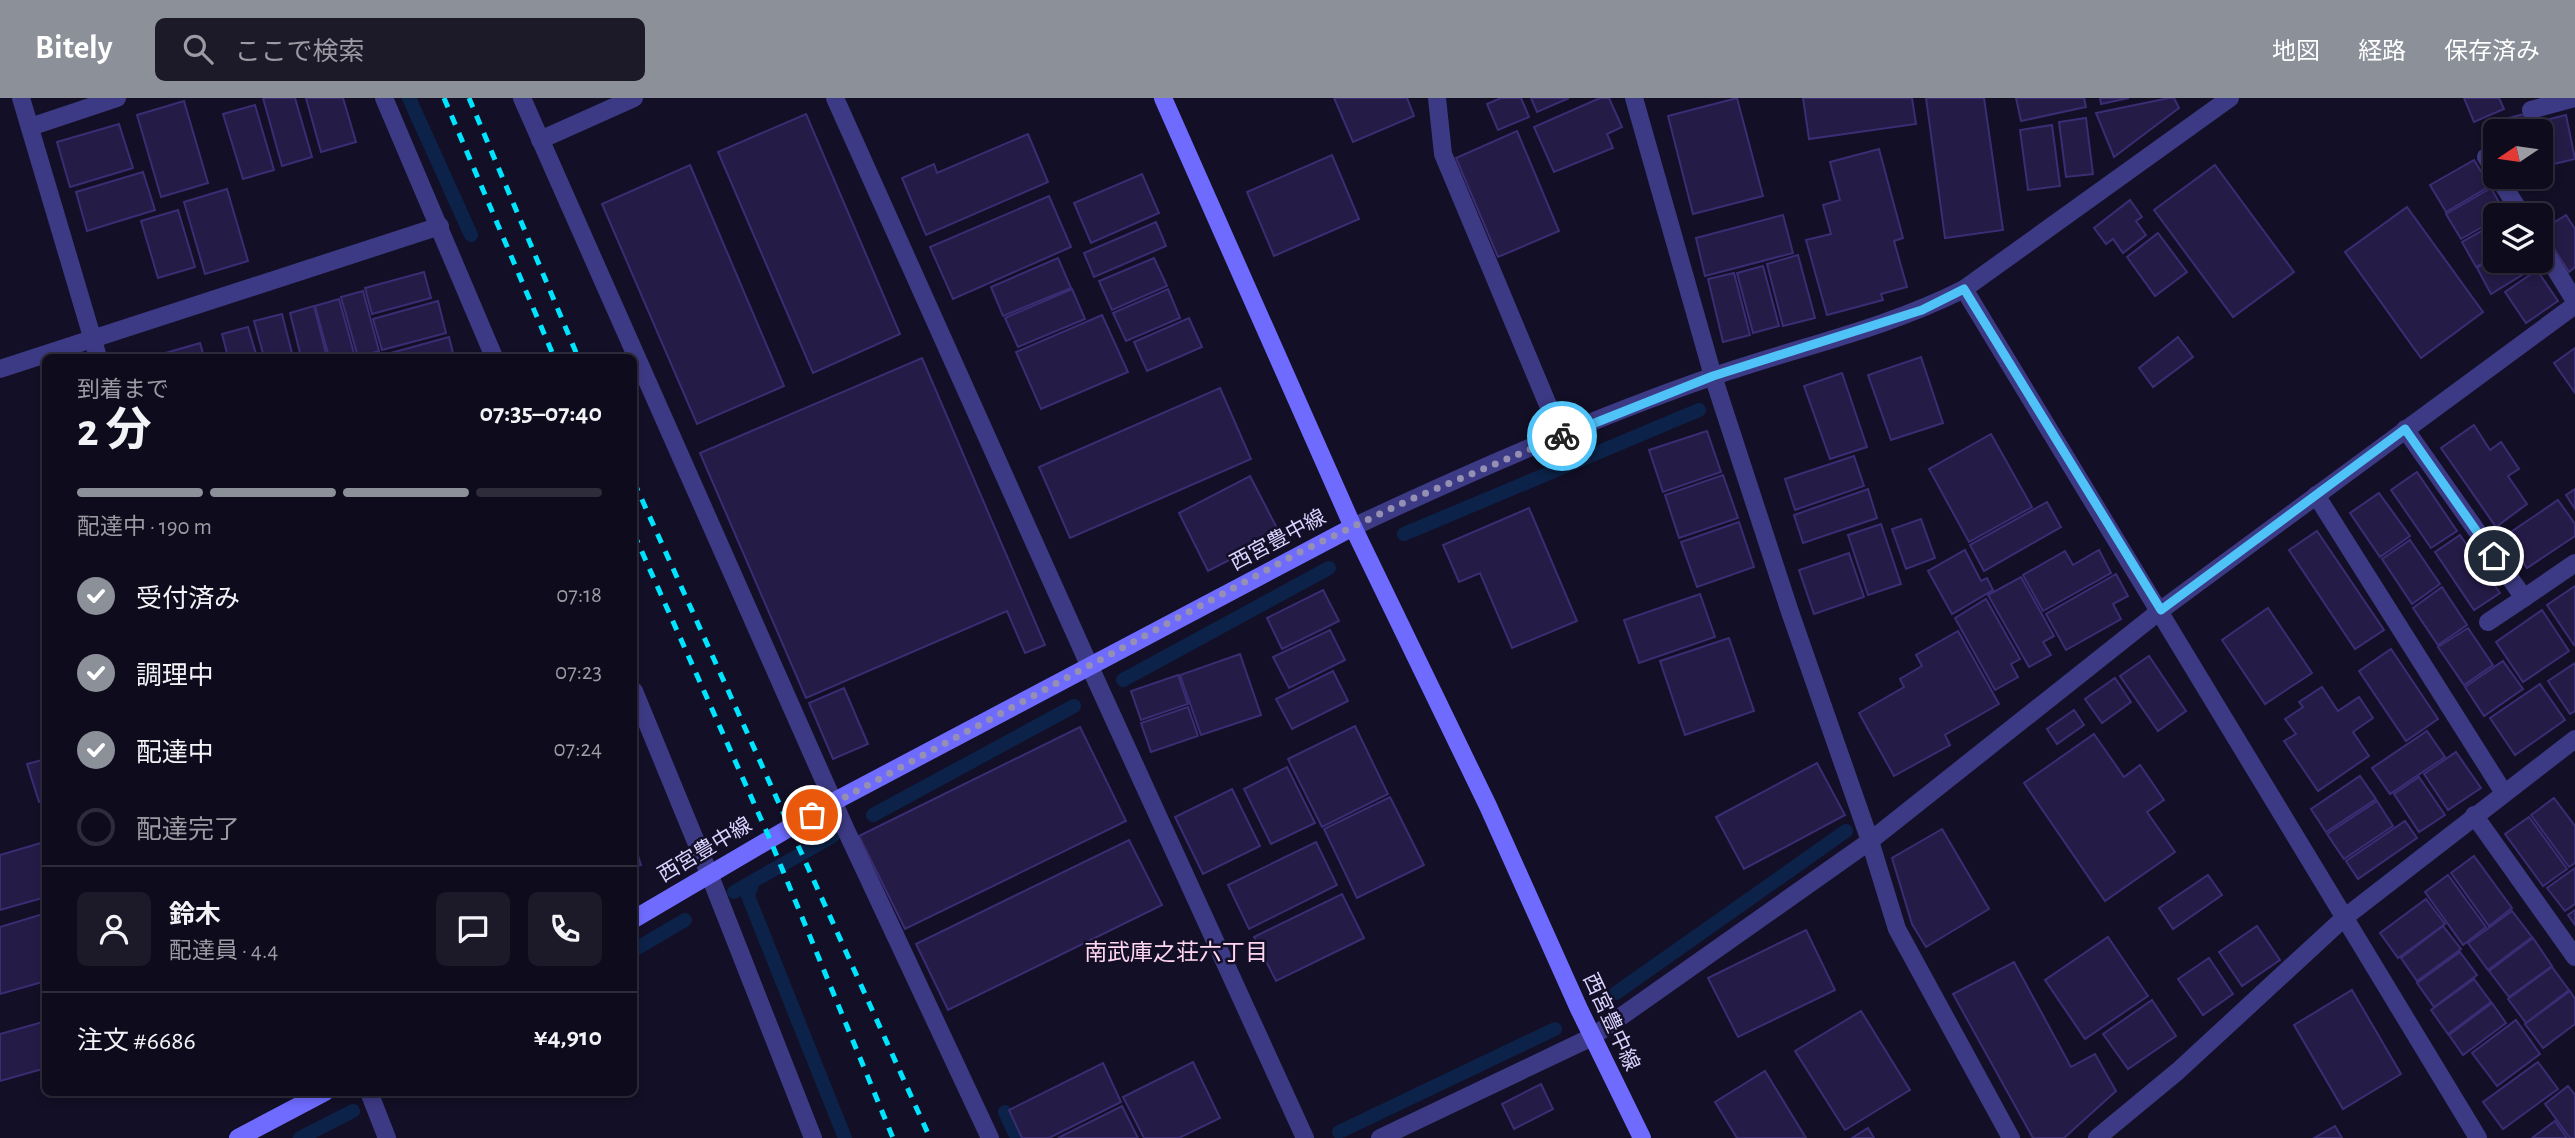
<!DOCTYPE html>
<html lang="ja">
<meta charset="utf-8">
<style>
body{margin:0;font-family:"Alegreya Sans","Noto Sans JP",sans-serif;background:#1c1929;color:#f1f3f6;height:100vh;display:flex;flex-direction:column;font-size:26px;white-space:nowrap}
*{box-sizing:border-box;margin:0}
p{font-size:23px;color:#9b9ba3}
.icon{flex:none;width:38px;height:38px;fill:none;stroke:currentColor;stroke-width:2;stroke-linecap:round;stroke-linejoin:round}
.map{position:relative;flex:1;overflow:hidden}
.panel{position:absolute;left:42px;top:256px;width:595px;height:742px;display:flex;flex-direction:column;background:#0e0b1c;border-radius:10px;box-shadow:0 4px 10px #0003,0 0 0 2px #2e2b3b}
.panel>*{flex:none}
.needle{width:46px;rotate:257deg}
.fabs{position:absolute;left:2483px;top:21px;display:grid;gap:14px}
.fabs a{display:grid;place-items:center;width:70px;height:70px;border-radius:10px;background:#0e0b1c;box-shadow:0 4px 10px #0003,0 0 0 2px #2e2b3b;font-size:35px}
.pin{position:absolute;display:grid;place-items:center;width:60px;height:60px;color:#fff;margin:-30px;border:4px solid #fff;border-radius:50%;box-shadow:0 2px 7px #0007}
.courier{position:absolute;display:grid;place-items:center;width:70px;height:70px;margin:-35px;border:5px solid #4fc3f7;border-radius:50%;background:#fff;color:#222;box-shadow:0 2px 9px #0007}
.summary em{font-style:normal;font-weight:700}
.summary div{display:flex;flex-direction:column-reverse}
.summary{display:flex;align-items:center;justify-content:space-between;height:119px;padding:0 35px}
h1{font-size:46px;font-weight:700;line-height:52px}
.bar{display:grid;grid-template-columns:repeat(4,1fr);gap:10px 7px;align-content:center;height:84px;padding:0 35px}
.bar i{height:9px;border-radius:5px;background:#2e2b3b}
.bar .active{background:#8c9099}
.bar p{grid-column:span 4}
.line{display:flex;align-items:center;gap:18px;padding:0 35px;border-top:2px solid #2e2b3b}
.line div{flex:1}
.round{display:grid;place-items:center;flex:none;width:74px;height:74px;border-radius:10px;background:#1c1929}
ol{padding:0 35px;list-style:none}
li{display:flex;align-items:center;gap:21px;height:77px}
li p{margin-inline-start:auto}
li .icon{padding:7px;border-radius:50%;background:#8c9099;color:#fff;stroke-width:4}
li:last-child{color:#9b9ba3}
li i{width:38px;height:38px;border:4px solid #2e2b3b;border-radius:50%}
header{display:flex;align-items:center;gap:42px;box-sizing:border-box;height:98px;padding:0 35px;background:#8c9099;color:#fff}
header strong{font-size:33px}
nav{display:flex;gap:38px;margin-inline-start:auto;font-size:24px}
.search{width:490px;height:63px;background:#1c1929;display:flex;align-items:center;gap:18px;box-sizing:border-box;padding:0 24px;border-radius:10px;color:#9b9ba3;font-size:26px}
.map>svg:first-child{display:block}
.lines{fill:none;stroke-linecap:round;stroke-linejoin:round}
.stream{stroke:#0c2248;stroke-width:14}
.building{fill:#241b47;stroke:#3b2d73;stroke-width:2}
.lane{stroke:#3d3a85;stroke-width:18}
.street{stroke:#3d3a85;stroke-width:18}
.secondary{stroke:#6f6bff;stroke-width:18}
.rail{stroke:#00e5ff;stroke-width:5;stroke-dasharray:10 9;stroke-linecap:butt}
.done{stroke:#948fb3;stroke-width:7;stroke-dasharray:0 12.6}
.route{stroke:#4fc3f7;stroke-width:9}
.labels{text-anchor:middle;dominant-baseline:central;stroke-width:5;stroke-linejoin:round;paint-order:stroke}
.street-label{font-size:21px;fill:#d9d4ff;stroke:#130f26}
.neighbourhood-label{font-size:23px;fill:#ffd6f0;stroke:#130f26}
</style>
<header>
<strong>Bitely</strong>
<div class="search"><svg class="icon" aria-label="search" viewBox="0 0 24 24"><circle cx="10" cy="10" r="6"/><path d="M15 15l6 6"/></svg>ここで検索</div>
<nav><a>地図</a><a>経路</a><a>保存済み</a></nav>
</header>
<div class="map">
<svg width="2575" height="1040" viewBox="0 0 2575 1040">
<rect width="100%" height="100%" fill="#130f26"/>
<g class="lines">
<g class="stream">
<path d="M409 0 471 137"/>
<path d="M1404 436 1699 312"/>
<path d="M1123 582 1329 470"/>
<path d="M873 717 1074 608"/>
<path d="M753 784 748 798 845 1040"/>
<path d="M734 794 833 738"/>
<path d="M634 852 685 822"/>
<path d="M1616 895 1846 733"/>
<path d="M1005 1014 1017 1040"/>
<path d="M1339 1034 1555 931"/>
<path d="M300 1040 353 1013"/>
</g>
</g>
<g class="building">
<path d="M263 0H295L312 59 282 68Z"/>
<path d="M306 0H343L356 44 321 54Z"/>
<path d="M1334 0H1407L1414 18 1353 44Z"/>
<path d="M1501 0H1521L1529 19 1498 32 1487 6Z"/>
<path d="M1531 0H1569L1537 14Z"/>
<path d="M1600 0H1609L1622 29 1607 36 1613 50 1554 74 1534 29Z"/>
<path d="M1737 0 1763 98 1693 116 1668 18Z"/>
<path d="M1803 0H1912L1916 26 1809 41Z"/>
<path d="M1926 0H1984L2003 132 1945 140Z"/>
<path d="M2016 0H2084L2086 9 2021 23Z"/>
<path d="M2100 0H2129L2101 6Z"/>
<path d="M2169 0H2174L2179 10 2114 59 2096 15Z"/>
<path d="M2464 0H2499L2504 11 2474 24Z"/>
<path d="M184 3 208 85 161 99 137 17Z"/>
<path d="M255 7 274 72 243 81 223 16Z"/>
<path d="M806 16 900 236 813 275 718 54Z"/>
<path d="M2524 16 2528 33H2499L2497 23Z"/>
<path d="M2566 17 2575 61 2541 69V33H2532L2530 26Z"/>
<path d="M2086 20 2093 76 2066 79 2059 24Z"/>
<path d="M119 26 133 70 70 89 57 44Z"/>
<path d="M2052 27 2060 88 2028 92 2020 32Z"/>
<path d="M1517 33 1559 133 1498 159 1456 60Z"/>
<path d="M1028 36 1048 84 926 137 902 80 934 66 937 75Z"/>
<path d="M1879 51 1903 140 1894 143 1907 189 1881 196 1883 202 1827 217 1806 142 1831 136 1823 107 1840 102 1830 64Z"/>
<path d="M1332 57 1359 121 1274 158 1247 94Z"/>
<path d="M2474 62 2490 88 2446 114 2430 87Z"/>
<path d="M690 67 784 288 697 326 602 106Z"/>
<path d="M2215 67 2294 174 2233 219 2154 112Z"/>
<path d="M143 74 155 112 87 133 76 94Z"/>
<path d="M1142 76 1159 115 1091 145 1074 105Z"/>
<path d="M2491 90 2505 115 2496 117V121L2461 141 2446 116Z"/>
<path d="M227 91 248 163 205 176 184 104Z"/>
<path d="M1049 98 1071 149 953 201 930 149Z"/>
<path d="M2130 102 2142 119 2136 123 2146 137 2123 155 2113 141 2106 146 2094 130Z"/>
<path d="M2407 109 2483 214 2421 260 2345 154Z"/>
<path d="M178 112 195 169 158 180 141 123Z"/>
<path d="M1783 117 1793 155 1705 178 1696 140Z"/>
<path d="M2566 117 2575 131V169L2569 174 2542 132Z"/>
<path d="M1156 124 1166 148 1094 179 1084 155Z"/>
<path d="M2496 125V158L2476 169 2462 144Z"/>
<path d="M2158 135 2187 174 2155 198 2127 159Z"/>
<path d="M1798 157 1815 220 1783 228 1767 166Z"/>
<path d="M2496 159V163H2531L2535 169 2491 196 2477 170Z"/>
<path d="M1058 160 1071 190 1003 218 991 189Z"/>
<path d="M1154 160 1167 188 1112 212 1099 183Z"/>
<path d="M1763 168 1779 228 1753 235 1737 175Z"/>
<path d="M2537 172 2558 203 2526 225 2505 194Z"/>
<path d="M424 174 431 200 372 216 365 190Z"/>
<path d="M1734 175 1750 237 1723 244 1708 181Z"/>
<path d="M1072 191 1085 221 1018 249 1005 220Z"/>
<path d="M1168 191 1180 220 1126 243 1113 215Z"/>
<path d="M363 193 379 253 358 259 341 199Z"/>
<path d="M339 201 355 259H329L315 208Z"/>
<path d="M438 203 446 235 382 252 373 221Z"/>
<path d="M314 208 327 259H301L290 215Z"/>
<path d="M282 216 293 259H264L254 223Z"/>
<path d="M1102 217 1128 274 1041 311 1016 254Z"/>
<path d="M1189 220 1202 249 1147 273 1134 244Z"/>
<path d="M248 229 257 259H228L222 236Z"/>
<path d="M449 239 454 259H376Z"/>
<path d="M2178 239 2193 259 2153 289 2139 270Z"/>
<path d="M200 245 204 259H163L162 256Z"/>
<path d="M2575 250V295L2554 265Z"/>
<path d="M1921 259 1943 325 1891 342 1868 277Z"/>
<path d="M922 260 1045 547 1025 555 1007 513 806 600 700 355Z"/>
<path d="M1842 275 1867 349 1830 361 1804 288Z"/>
<path d="M1220 290 1251 361 1070 440 1039 369Z"/>
<path d="M2474 327 2490 352 2501 344 2519 371 2508 378 2527 406 2496 429 2441 350Z"/>
<path d="M1707 333 1721 374 1663 394 1649 352Z"/>
<path d="M1991 336 2032 409 1969 444 1929 371Z"/>
<path d="M1854 358 1864 388 1795 412 1785 381Z"/>
<path d="M2417 374 2457 433 2431 450 2391 392Z"/>
<path d="M1723 377 1738 420 1679 440 1665 397Z"/>
<path d="M1250 378 1280 436 1208 473 1179 415Z"/>
<path d="M1868 391 1877 420 1803 445 1794 417Z"/>
<path d="M2575 391V411L2566 397Z"/>
<path d="M2379 395 2410 438 2380 459 2350 415Z"/>
<path d="M2558 402 2575 426V438L2527 470 2505 438Z"/>
<path d="M2047 404 2061 429 1984 473 1970 447Z"/>
<path d="M1529 410 1577 523 1512 550 1480 475 1459 484 1443 447Z"/>
<path d="M1921 421 1935 460 1906 471 1892 431Z"/>
<path d="M1739 424 1754 469 1697 489 1681 444Z"/>
<path d="M1881 426 1901 486 1868 497 1848 437Z"/>
<path d="M2317 433 2384 532 2355 551 2289 452Z"/>
<path d="M2460 437 2500 495 2474 512 2435 454Z"/>
<path d="M2410 442 2440 486 2412 506 2382 461Z"/>
<path d="M1965 452 1981 483 1987 480 1993 492 1952 516 1928 473Z"/>
<path d="M2099 452 2111 475 2043 513 2023 477 2065 453 2073 467Z"/>
<path d="M1849 455 1864 499 1814 516 1799 472Z"/>
<path d="M2116 476 2128 498 2113 506 2121 521 2066 552 2046 516Z"/>
<path d="M2021 479 2054 538 2043 544 2051 557 2029 569 1988 497Z"/>
<path d="M2575 488V546L2574 547 2547 507Z"/>
<path d="M2442 489 2467 527 2438 547 2413 510Z"/>
<path d="M1323 492 1339 523 1282 551 1267 520Z"/>
<path d="M1700 496 1715 539 1639 565 1624 522Z"/>
<path d="M1986 501 2020 561 2011 566 2018 579 1995 592 1955 520Z"/>
<path d="M2268 510 2312 575 2265 606 2222 542Z"/>
<path d="M2542 512 2569 553 2523 584 2496 544Z"/>
<path d="M2468 530 2493 567 2464 587 2438 549Z"/>
<path d="M1330 532 1345 562 1289 590 1273 559Z"/>
<path d="M1958 533 1999 606 1945 637 1950 647 1894 678 1859 615 1904 589 1900 581 1922 568 1916 557Z"/>
<path d="M1729 540 1754 613 1685 637 1660 563Z"/>
<path d="M2391 551 2438 621 2406 643 2359 573Z"/>
<path d="M1240 556 1261 617 1201 637 1180 577Z"/>
<path d="M2149 558 2186 613 2158 633 2120 578Z"/>
<path d="M2503 563 2523 591 2484 618 2465 589Z"/>
<path d="M2575 565V613L2570 616 2548 583Z"/>
<path d="M1333 573 1348 603 1292 631 1276 601Z"/>
<path d="M1178 577 1188 606 1141 622 1131 593Z"/>
<path d="M2115 580 2131 604 2102 625 2085 601Z"/>
<path d="M2540 586 2565 622 2515 657 2490 620Z"/>
<path d="M2322 589 2338 613 2359 599 2373 620 2353 634 2369 658 2318 693 2284 643 2296 636 2285 621 2303 609 2299 604Z"/>
<path d="M844 590 868 646 833 661 809 605Z"/>
<path d="M1188 609 1198 638 1151 654 1141 625Z"/>
<path d="M2074 612 2084 627 2057 646 2047 631Z"/>
<path d="M1355 628 1388 696 1322 729 1288 661Z"/>
<path d="M1080 629 1126 723 905 831 859 738Z"/>
<path d="M2427 633 2445 659 2390 696 2372 670Z"/>
<path d="M2094 636 2124 679 2140 667 2164 702 2147 714 2175 754 2105 803 2024 685Z"/>
<path d="M2456 654 2481 690 2448 712 2424 676Z"/>
<path d="M46 661V701L39 704 27 666Z"/>
<path d="M1817 665 1845 717 1744 771 1716 719Z"/>
<path d="M1287 669 1315 725 1271 746 1244 691Z"/>
<path d="M2360 678 2376 701 2326 734 2311 711Z"/>
<path d="M2419 679 2445 717 2419 734 2394 696Z"/>
<path d="M1232 691 1260 748 1203 776 1175 719Z"/>
<path d="M1390 699 1424 767 1357 800 1324 731Z"/>
<path d="M2554 700 2575 728V765L2569 769 2531 717Z"/>
<path d="M2377 703 2393 728 2344 761 2327 736Z"/>
<path d="M2529 719 2567 771 2543 788 2505 736Z"/>
<path d="M2405 723 2417 740 2358 781 2346 763Z"/>
<path d="M1942 731 1989 811 1926 849 1912 826 1892 760Z"/>
<path d="M1129 742 1162 807 948 912 916 846Z"/>
<path d="M44 744 46 799 0 812V757Z"/>
<path d="M1316 744 1337 787 1249 831 1228 787Z"/>
<path d="M634 745 641 767 634 769Z"/>
<path d="M2474 758 2512 810 2489 828 2451 775Z"/>
<path d="M2575 770V806L2565 813 2547 790Z"/>
<path d="M2208 777 2222 797 2173 831 2159 810Z"/>
<path d="M2448 777 2486 829 2463 847 2425 794Z"/>
<path d="M1342 796 1364 840 1276 883 1254 839Z"/>
<path d="M2426 801 2445 826 2398 860 2380 835Z"/>
<path d="M2575 812V827L2568 817Z"/>
<path d="M2512 813 2532 839 2488 872 2468 845Z"/>
<path d="M46 815V883L0 896V829Z"/>
<path d="M2257 828 2280 862 2242 888 2219 854Z"/>
<path d="M2443 828 2461 851 2417 883 2401 860Z"/>
<path d="M1806 832 1835 892 1738 939 1708 880Z"/>
<path d="M2108 839 2148 898 2085 941 2045 882Z"/>
<path d="M2533 840 2552 868 2509 899 2489 873Z"/>
<path d="M2460 854 2477 877 2434 909 2417 885Z"/>
<path d="M2209 860 2233 896 2203 917 2178 881Z"/>
<path d="M2014 864 2071 969 2095 956 2116 993 2064 1040H2033L1953 896Z"/>
<path d="M2552 869 2569 892 2526 925 2508 901Z"/>
<path d="M2474 881 2491 904 2448 936 2431 912Z"/>
<path d="M2352 892 2401 976 2343 1011 2294 927Z"/>
<path d="M2570 893 2575 901V926L2543 950 2525 926Z"/>
<path d="M2152 902 2176 938 2128 971 2103 936Z"/>
<path d="M2492 905 2506 925 2463 957 2449 937Z"/>
<path d="M1861 913 1910 992 1845 1032 1795 953Z"/>
<path d="M2516 922 2540 956 2497 988 2472 955Z"/>
<path d="M46 923V970L0 983V936Z"/>
<path d="M1193 964 1220 1020 1179 1040H1144L1123 999Z"/>
<path d="M2538 964 2558 991 2503 1031 2483 1004Z"/>
<path d="M1103 965 1121 1004 1049 1040H1022L1009 1012Z"/>
<path d="M1765 973 1806 1040H1737L1715 1004Z"/>
<path d="M1541 986 1553 1011 1514 1031 1502 1006Z"/>
<path d="M2568 988 2575 997V1040H2570L2545 1006Z"/>
<path d="M1122 1008 1138 1040H1058Z"/>
<path d="M2555 1023 2567 1040H2532Z"/>
<path d="M2335 1028 2342 1040H2314Z"/>
<path d="M1868 1030 1874 1040H1852Z"/>
</g>
<g class="lines">
<g class="lane">
<path d="M2405 331 2524 500 2575 465"/>
<path d="M2488 524 2524 500"/>
</g>
<g class="street">
<path d="M21 0 98 259"/>
<path d="M384 0 494 259"/>
<path d="M522 0 845 730 990 1040"/>
<path d="M835 0 1090 569 1305 1040"/>
<path d="M1437 0 1443 56 1561 338"/>
<path d="M1634 0 1713 278 1790 514 1870 743 1897 831 2011 1040"/>
<path d="M2531 12 2575 0"/>
<path d="M30 29 117 0"/>
<path d="M540 42 634 0"/>
<path d="M2486 59 2496 75"/>
<path d="M2498 79 2522 117"/>
<path d="M2541 148 2575 203"/>
<path d="M1964 191 2478 1040"/>
<path d="M0 271 440 128"/>
<path d="M2316 397 2504 695"/>
<path d="M1353 429C1470 374 1592 320 1714 278 1798 249 1885 231 1964 191L2230 0"/>
<path d="M634 593 710 778 813 1040"/>
<path d="M2474 717 2575 859"/>
<path d="M369 994 387 1040"/>
<path d="M1380 1040 1592 939 1870 743 2161 512 2575 207"/>
<path d="M2097 1040 2178 973 2344 820 2575 641"/>
</g>
<g class="secondary">
<path d="M1163 0 1353 429 1488 708 1579 911 1642 1040"/>
<path d="M634 821 835 703 1353 429"/>
<path d="M238 1040 325 994"/>
</g>
<g class="rail">
<path d="M444 0 554 259"/>
<path d="M469 0 578 259"/>
<path d="M634 384 930 1040"/>
<path d="M634 436 769 739 893 1040"/>
</g>
</g>
<g class="lines">
<path class="done" d="M812 717 1304 452 1407 403 1562 338"/>
<path class="route" d="M1562 338 1713 278 1922 212 1964 191 2161 512 2405 331 2494 458"/>
</g>
<g class="labels">
<g class="street-label">
<text transform="translate(1278 442) rotate(-28)">西宮豊中線</text>
<text transform="translate(705 752) rotate(-31)">西宮豊中線</text>
<text transform="translate(1611 924) rotate(65)">西宮豊中線</text>
</g>
<g class="neighbourhood-label">
<text x="1176" y="855">南武庫之荘六丁目</text>
</g>
</g>
</svg>
<div class="fabs">
<a><svg class="needle" viewBox="-14 -14 28 28"><path d="M0-13l5 13h-10z" fill="#e53935"/><path d="M0 13l5-13h-10z" fill="#9b9ba3"/></svg></a>
<a><svg class="icon" aria-label="layers" viewBox="0 0 24 24"><path d="M12 4l9 5-9 5-9-5zM3 14l9 5 9-5"/></svg></a>
</div>
<div class="pin" style="left:812px;top:717px;background:#ea580c"><svg class="icon" aria-label="bag" viewBox="0 0 24 24"><path d="M5 8h14l-1 12H6zM9 8a3 3 0 0 1 6 0"/></svg></div>
<div class="pin" style="left:2494px;top:458px;background:#1f2937"><svg class="icon" aria-label="home" viewBox="0 0 24 24"><path d="M3 11l9-7 9 7M6 9v11h12V9"/></svg></div>
<div class="courier" style="left:1562px;top:338px"><svg class="icon" aria-label="bike" viewBox="0 0 24 24"><circle cx="6" cy="16" r="4"/><circle cx="18" cy="16" r="4"/><path d="M6 16l4-8h5l3 8M10 8l3 8H6M13 5h3"/></svg></div>
<section class="panel">
<div class="summary"><div><h1>2 分</h1><p>到着まで</p></div><em>07:35–07:40</em></div>
<div class="bar"><i class="active"></i><i class="active"></i><i class="active"></i><i></i><p>配達中 · 190 m</p></div>
<ol>
<li><svg class="icon" aria-label="check" viewBox="0 0 24 24"><path d="M5 12l5 5 9-10"/></svg>受付済み<p>07:18</p></li>
<li><svg class="icon" aria-label="check" viewBox="0 0 24 24"><path d="M5 12l5 5 9-10"/></svg>調理中<p>07:23</p></li>
<li><svg class="icon" aria-label="check" viewBox="0 0 24 24"><path d="M5 12l5 5 9-10"/></svg>配達中<p>07:24</p></li>
<li><i></i>配達完了</li>
</ol>
<div class="line" style="height:126px"><a class="round"><svg class="icon" aria-label="person" viewBox="0 0 24 24"><circle cx="12" cy="8" r="4"/><path d="M4 21q1-7 8-7t8 7"/></svg></a><div><b>鈴木</b><p>配達員 · 4.4</p></div><a class="round"><svg class="icon" aria-label="chat" viewBox="0 0 24 24"><path d="M4 5h16v11H9l-5 4z"/></svg></a><a class="round"><svg class="icon" aria-label="phone" viewBox="0 0 24 24"><path d="M5 4h4l2 5-3 2q2 4 5 5l2-3 5 2v4C11 20 4 13 5 4z"/></svg></a></div>
<div class="line" style="height:91px"><div>注文 #6686</div><b>¥4,910</b></div>
</section>
</div>
